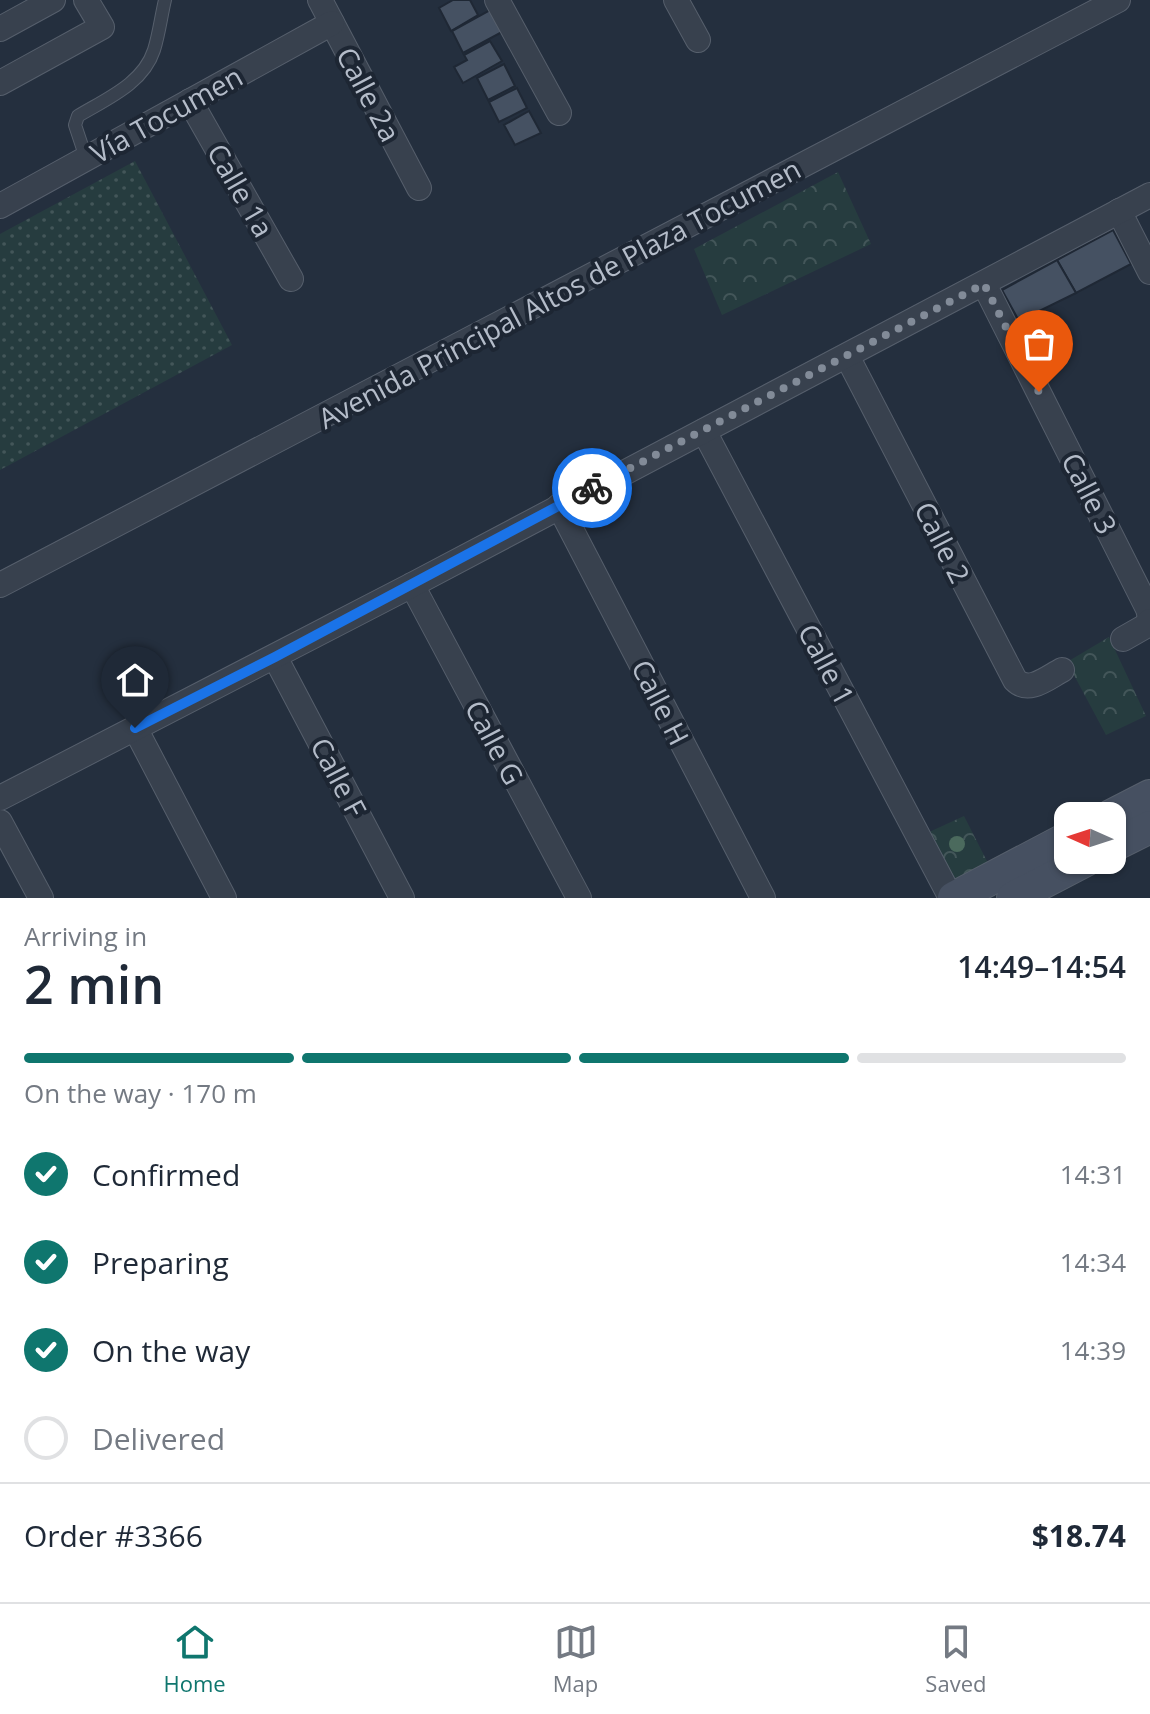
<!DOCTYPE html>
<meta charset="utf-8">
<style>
body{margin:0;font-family:"Open Sans",sans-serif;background:#f6f6f7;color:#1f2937;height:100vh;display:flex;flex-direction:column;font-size:30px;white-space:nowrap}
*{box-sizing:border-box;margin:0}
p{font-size:26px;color:#747a83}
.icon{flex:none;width:44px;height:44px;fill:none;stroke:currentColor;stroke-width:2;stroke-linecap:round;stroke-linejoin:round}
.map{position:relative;height:898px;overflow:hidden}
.side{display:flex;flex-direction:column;background:#fff;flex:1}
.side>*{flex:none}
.needle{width:52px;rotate:273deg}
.fabs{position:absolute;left:1054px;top:802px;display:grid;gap:16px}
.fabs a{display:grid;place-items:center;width:72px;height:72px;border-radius:16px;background:#fff;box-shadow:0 2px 6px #0004;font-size:40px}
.pin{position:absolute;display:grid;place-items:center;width:68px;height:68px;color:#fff;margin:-82px -34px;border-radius:50% 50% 50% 0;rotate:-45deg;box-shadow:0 0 8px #0007}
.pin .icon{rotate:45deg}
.courier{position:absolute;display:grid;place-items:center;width:80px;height:80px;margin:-40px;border:6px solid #1a73e8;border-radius:50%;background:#fff;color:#222;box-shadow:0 2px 10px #0007}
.headline em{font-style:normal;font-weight:600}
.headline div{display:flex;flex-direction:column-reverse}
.headline{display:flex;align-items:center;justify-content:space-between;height:136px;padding:0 24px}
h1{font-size:52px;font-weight:600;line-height:60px}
.bar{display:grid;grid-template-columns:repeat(4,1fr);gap:12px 8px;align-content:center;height:96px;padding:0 24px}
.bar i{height:10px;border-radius:6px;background:#e0e1e3}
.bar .on{background:#0f766e}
.bar p{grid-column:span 4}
.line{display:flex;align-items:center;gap:20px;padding:0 24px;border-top:2px solid #e0e1e3}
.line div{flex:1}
ol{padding:0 24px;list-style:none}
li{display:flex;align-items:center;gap:24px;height:88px}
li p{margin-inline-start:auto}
li .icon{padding:8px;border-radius:50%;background:#0f766e;color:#fff;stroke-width:4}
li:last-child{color:#747a83}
li i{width:44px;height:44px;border:4px solid #e0e1e3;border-radius:50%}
.tabs{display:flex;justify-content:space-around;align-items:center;height:112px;border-top:2px solid #e0e1e3;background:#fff;font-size:22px;color:#747a83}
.tabs a{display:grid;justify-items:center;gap:4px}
.tabs .on{color:#0f766e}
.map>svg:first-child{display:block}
.grass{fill:url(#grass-dots)}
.park{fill:url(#park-crowns)}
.building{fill:#455162;stroke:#1f2835;stroke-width:2}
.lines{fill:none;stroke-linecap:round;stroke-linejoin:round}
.lane-casing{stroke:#565f6c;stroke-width:14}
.street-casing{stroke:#565f6c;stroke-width:26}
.secondary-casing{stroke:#565f6c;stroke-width:34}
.lane{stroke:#38414e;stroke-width:12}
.street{stroke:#38414e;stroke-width:24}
.secondary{stroke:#465061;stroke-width:32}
.tree{fill:#4b6a5d}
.done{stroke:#828b98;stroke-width:8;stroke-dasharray:0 14.4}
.route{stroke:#1a73e8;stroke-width:10}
.labels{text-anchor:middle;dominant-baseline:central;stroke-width:8;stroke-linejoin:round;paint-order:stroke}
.street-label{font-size:28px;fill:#b4bcc9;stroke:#1d2633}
</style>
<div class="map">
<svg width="1150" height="898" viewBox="0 0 1150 898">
<defs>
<pattern id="grass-dots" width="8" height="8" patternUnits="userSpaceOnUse" patternTransform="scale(2)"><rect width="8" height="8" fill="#263c3f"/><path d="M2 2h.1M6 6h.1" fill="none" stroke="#435659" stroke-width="1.8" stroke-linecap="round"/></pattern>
<pattern id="park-crowns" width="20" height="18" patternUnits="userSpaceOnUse" patternTransform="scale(2)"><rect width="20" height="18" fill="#263c3f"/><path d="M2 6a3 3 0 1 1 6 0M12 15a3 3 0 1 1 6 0" fill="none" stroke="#435659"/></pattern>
</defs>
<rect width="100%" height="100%" fill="#242f3e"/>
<path class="grass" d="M135 161 232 345 0 470V234Z"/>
<g class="park">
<path d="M838 172 871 244 722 315 694 249Z"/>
<path d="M1109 637 1146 716 1106 735 1067 662Z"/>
<path d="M964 816 991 869 955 886 927 833Z"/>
</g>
<g class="building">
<path d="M453 0H470L478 15 451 31 439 8Z"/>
<path d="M490 10 502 32 463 53 452 31Z"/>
<path d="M490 41 502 61 463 83 454 67 467 60 464 55Z"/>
<path d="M504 64 515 86 488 100 477 78Z"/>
<path d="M517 88 527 108 499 122 489 102Z"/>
<path d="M529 111 541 133 515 145 504 125Z"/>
<path d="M1113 230 1131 264 1076 293 1057 260Z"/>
<path d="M1057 260 1076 293 1019 321 1002 290Z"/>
</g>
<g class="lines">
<defs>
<path id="lane" d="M86 158 75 125 78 116C106 99 143 84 154 50 159 34 161 17 165 0"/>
<g id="street">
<path d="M320 0 419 188"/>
<path d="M497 0 559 113"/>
<path d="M676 0 698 40"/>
<path d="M0 29 53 0"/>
<path d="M0 83 102 27 86 0"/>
<path d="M190 101 291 279"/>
<path d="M0 206 332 23"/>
<path d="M1119 211 1150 272"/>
<path d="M984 284 1148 609 1150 617"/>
<path d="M847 356 1015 680C1029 694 1047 678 1062 670"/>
<path d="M704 431 951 898"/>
<path d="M559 506 763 898"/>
<path d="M0 585 1118 0"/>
<path d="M412 585 579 898"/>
<path d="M1123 639 1144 627 1150 621"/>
<path d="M275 657 402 898"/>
<path d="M135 728 224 898"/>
<path d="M0 798 412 585 1150 195"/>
<path d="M0 822 41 898"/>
</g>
<g id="secondary">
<path d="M1111 816 1150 796"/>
<path d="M1112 846 1150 827"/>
<path d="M954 898 1068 838"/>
<path d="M1013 898 1086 860"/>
</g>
</defs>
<use href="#lane" class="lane-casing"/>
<use href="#street" class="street-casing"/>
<use href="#secondary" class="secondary-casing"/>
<use href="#lane" class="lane"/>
<use href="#street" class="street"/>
<use href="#secondary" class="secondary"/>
</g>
<circle class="tree" cx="957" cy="844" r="8"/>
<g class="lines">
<path class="done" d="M592 488 984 284 1039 392"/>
<path class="route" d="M135 728 275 657 592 488"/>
</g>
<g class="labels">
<g class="street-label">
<text transform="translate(369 94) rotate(62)">Calle 2a</text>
<text transform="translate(166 114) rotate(-29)">Vía Tocumen</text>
<text transform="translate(241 190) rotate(60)">Calle 1a</text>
<text transform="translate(559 293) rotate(-28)">Avenida Principal Altos de Plaza Tocumen</text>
<text transform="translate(1090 493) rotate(63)">Calle 3</text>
<text transform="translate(943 542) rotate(63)">Calle 2</text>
<text transform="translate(827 664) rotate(62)">Calle 1</text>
<text transform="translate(661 702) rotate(63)">Calle H</text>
<text transform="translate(495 742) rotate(62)">Calle G</text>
<text transform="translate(339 777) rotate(62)">Calle F</text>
</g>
</g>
</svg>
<div class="fabs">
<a><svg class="needle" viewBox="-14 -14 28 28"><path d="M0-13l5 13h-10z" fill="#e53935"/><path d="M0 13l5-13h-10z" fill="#747a83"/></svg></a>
</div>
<div class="pin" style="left:1039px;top:392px;background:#ea580c"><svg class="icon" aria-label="bag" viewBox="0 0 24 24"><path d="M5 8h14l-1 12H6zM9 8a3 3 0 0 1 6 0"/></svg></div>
<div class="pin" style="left:135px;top:728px;background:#1f2937"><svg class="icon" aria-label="home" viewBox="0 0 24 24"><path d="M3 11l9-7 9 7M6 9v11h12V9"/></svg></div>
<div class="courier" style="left:592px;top:488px"><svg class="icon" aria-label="bike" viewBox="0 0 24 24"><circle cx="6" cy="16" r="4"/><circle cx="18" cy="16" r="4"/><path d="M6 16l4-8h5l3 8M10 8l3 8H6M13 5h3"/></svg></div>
</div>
<section class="side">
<div class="headline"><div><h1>2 min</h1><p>Arriving in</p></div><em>14:49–14:54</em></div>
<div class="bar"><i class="on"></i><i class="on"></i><i class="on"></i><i></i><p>On the way · 170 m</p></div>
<ol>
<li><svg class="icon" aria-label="check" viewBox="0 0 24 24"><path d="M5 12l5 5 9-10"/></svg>Confirmed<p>14:31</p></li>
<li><svg class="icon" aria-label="check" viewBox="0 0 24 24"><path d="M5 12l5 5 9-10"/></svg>Preparing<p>14:34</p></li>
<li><svg class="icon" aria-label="check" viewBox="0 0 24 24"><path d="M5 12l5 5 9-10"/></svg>On the way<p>14:39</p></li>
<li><i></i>Delivered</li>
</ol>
<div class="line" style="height:104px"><div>Order #3366</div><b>$18.74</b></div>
</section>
<nav class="tabs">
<a class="on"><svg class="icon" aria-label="home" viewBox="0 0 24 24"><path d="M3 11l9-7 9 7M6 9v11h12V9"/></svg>Home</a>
<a><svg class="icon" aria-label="map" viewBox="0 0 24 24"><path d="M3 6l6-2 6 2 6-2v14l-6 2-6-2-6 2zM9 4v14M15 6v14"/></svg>Map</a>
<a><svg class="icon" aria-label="saved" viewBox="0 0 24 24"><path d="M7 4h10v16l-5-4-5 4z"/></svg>Saved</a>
</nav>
